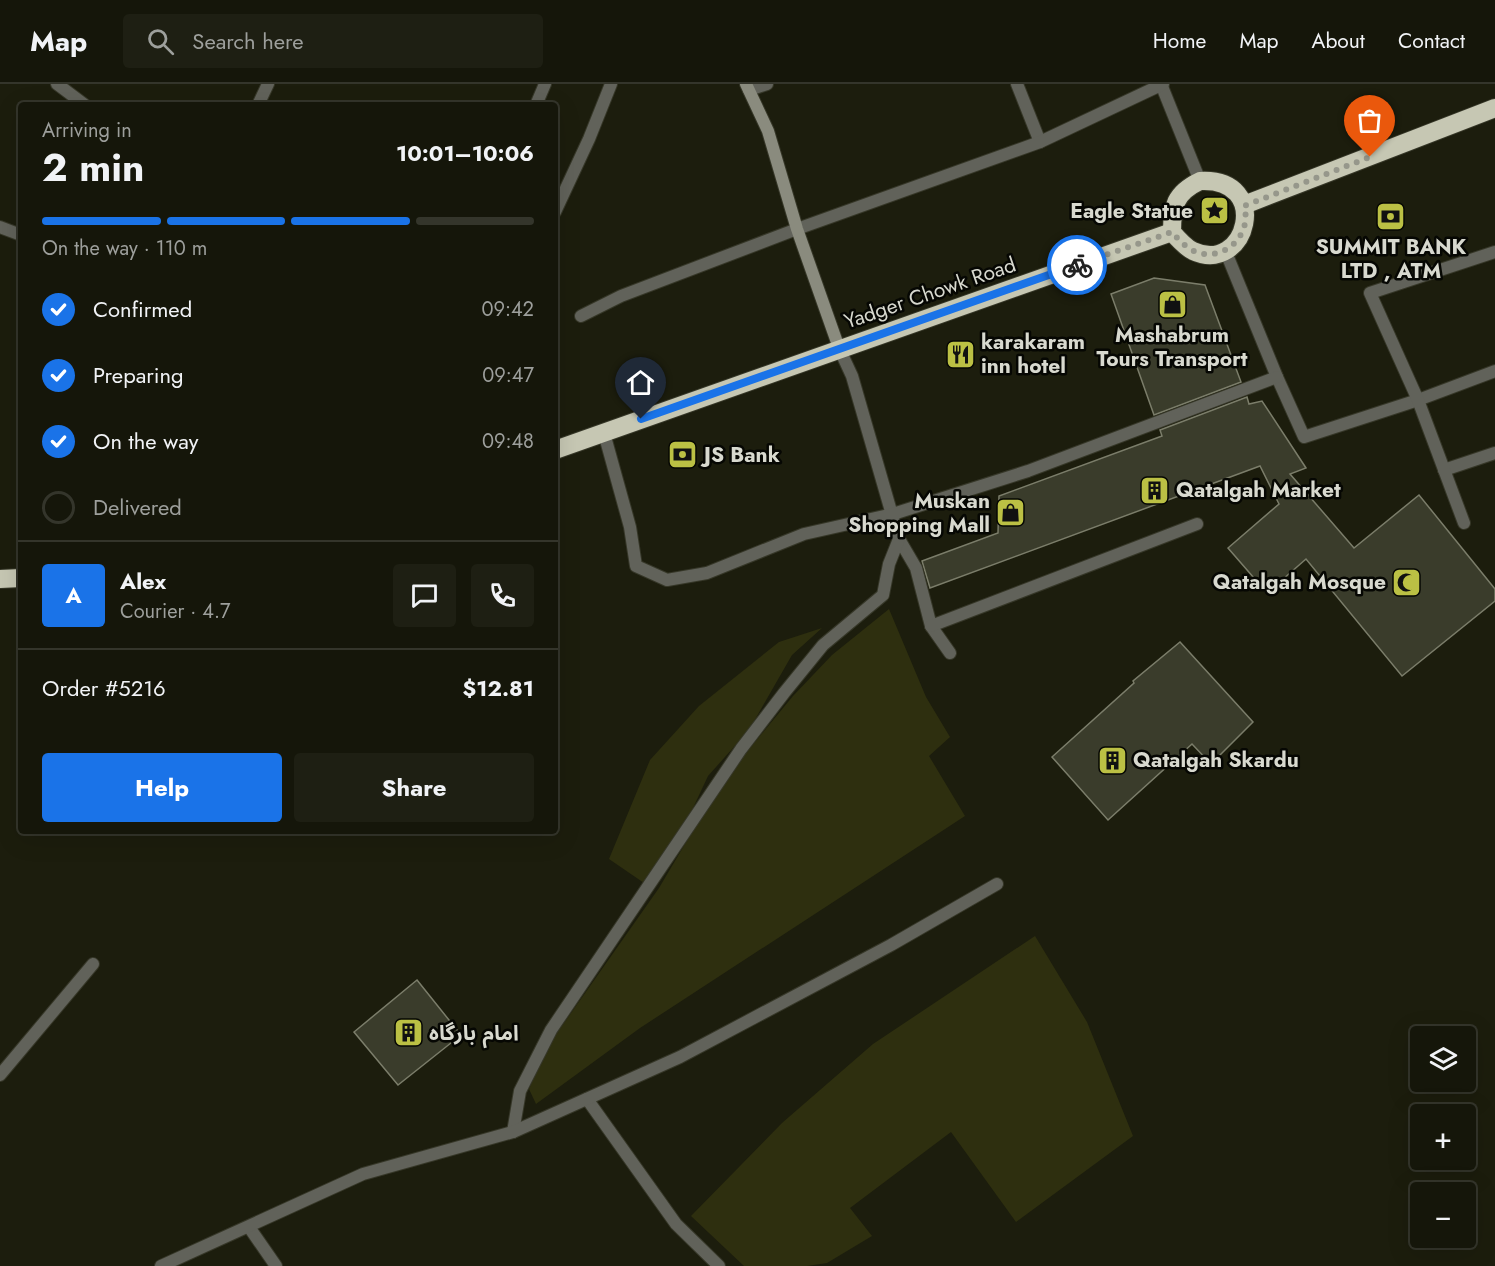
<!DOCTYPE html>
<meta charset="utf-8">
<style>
body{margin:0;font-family:Jost,"Noto Sans Arabic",sans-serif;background:#1e1f13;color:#f1f3f6;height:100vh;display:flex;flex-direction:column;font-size:22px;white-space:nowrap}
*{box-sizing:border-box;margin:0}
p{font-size:20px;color:#9d9f9c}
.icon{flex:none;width:33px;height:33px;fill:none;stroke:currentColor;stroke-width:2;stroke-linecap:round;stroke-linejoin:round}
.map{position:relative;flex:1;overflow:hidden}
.panel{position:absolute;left:18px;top:18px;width:540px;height:732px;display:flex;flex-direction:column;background:#15160a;border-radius:6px;box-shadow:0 6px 24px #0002,0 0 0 2px #34352b}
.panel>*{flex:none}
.fabs{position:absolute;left:1410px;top:942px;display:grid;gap:12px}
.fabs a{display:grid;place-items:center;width:66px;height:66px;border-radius:6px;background:#15160a;box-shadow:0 6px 24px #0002,0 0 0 2px #34352b;font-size:30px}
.pin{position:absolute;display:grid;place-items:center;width:51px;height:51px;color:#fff;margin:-62px -26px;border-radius:50% 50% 50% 0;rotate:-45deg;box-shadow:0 0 6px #0007}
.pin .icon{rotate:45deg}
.courier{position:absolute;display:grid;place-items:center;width:60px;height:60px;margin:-30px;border:4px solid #1a73e8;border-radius:50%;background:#fff;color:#222;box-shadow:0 2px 8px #0007}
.summary em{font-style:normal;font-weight:700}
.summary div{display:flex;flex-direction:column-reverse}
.summary{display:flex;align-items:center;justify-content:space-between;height:102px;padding:0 24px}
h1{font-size:39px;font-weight:700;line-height:45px}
.bar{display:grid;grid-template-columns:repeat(4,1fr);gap:9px 6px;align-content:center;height:72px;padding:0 24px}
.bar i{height:8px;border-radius:4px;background:#34352b}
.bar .selected{background:#1a73e8}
.bar p{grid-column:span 4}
.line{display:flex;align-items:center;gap:15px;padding:0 24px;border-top:2px solid #34352b}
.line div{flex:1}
.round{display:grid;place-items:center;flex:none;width:63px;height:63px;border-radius:6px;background:#1e1f13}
ol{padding:0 24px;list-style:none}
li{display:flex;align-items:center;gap:18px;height:66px}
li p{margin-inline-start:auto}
li .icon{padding:6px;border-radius:50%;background:#1a73e8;color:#fff;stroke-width:4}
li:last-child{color:#9d9f9c}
li i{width:33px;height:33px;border:3px solid #34352b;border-radius:50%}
.action{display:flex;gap:12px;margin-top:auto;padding:12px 24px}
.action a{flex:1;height:69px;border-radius:6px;background:#1a73e8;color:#fff;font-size:24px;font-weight:700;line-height:69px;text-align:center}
.action a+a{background:#1e1f13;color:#f1f3f6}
header{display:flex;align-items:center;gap:36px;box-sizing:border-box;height:84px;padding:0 30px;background:#15160a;border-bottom:2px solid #34352b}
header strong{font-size:28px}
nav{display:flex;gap:33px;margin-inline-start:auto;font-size:21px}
.search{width:420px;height:54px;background:#1e1f13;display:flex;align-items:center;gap:15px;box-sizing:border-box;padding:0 21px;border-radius:6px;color:#9d9f9c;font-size:22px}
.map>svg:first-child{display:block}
.green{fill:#2e2f0f}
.building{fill:#3a3c2b;stroke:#7b7d6a;stroke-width:1.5}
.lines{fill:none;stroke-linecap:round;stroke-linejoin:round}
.street-casing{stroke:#363728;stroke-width:14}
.secondary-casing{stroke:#363728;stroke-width:14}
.highway-casing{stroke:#363728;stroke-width:20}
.street{stroke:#61625a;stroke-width:12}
.secondary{stroke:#8a8b7e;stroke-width:12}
.highway{stroke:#c6c7b3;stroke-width:18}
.done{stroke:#96978b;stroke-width:6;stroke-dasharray:0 10.8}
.route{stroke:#1a73e8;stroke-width:8}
.labels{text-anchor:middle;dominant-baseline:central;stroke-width:5;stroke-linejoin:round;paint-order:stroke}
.poi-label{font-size:21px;font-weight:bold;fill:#d8d9cf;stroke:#060703;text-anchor:start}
.street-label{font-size:21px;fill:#d8d9cf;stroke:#060703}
</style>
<header>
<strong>Map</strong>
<div class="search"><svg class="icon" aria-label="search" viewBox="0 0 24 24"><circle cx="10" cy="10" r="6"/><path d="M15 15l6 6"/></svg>Search here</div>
<nav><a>Home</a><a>Map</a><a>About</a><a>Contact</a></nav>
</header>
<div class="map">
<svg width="1495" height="1182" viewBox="0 0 1495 1182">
<rect width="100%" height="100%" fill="#1c1d0d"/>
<g class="green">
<path d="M889 525 926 613 950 653 929 672 965 732 640 944 536 1020 529 1005 545 966 659 804 721 699 793 612 832 571Z"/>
<path d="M822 544 792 571 749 646 708 692 693 724 644 799 609 775 650 676 699 622 779 558Z"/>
<path d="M1035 852 1087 938 1133 1052 1016 1138 951 1048 850 1124 872 1152 827 1179 807 1182H744L691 1132 782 1039 873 960Z"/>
</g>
<g class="building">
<path d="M1154 194 1205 201 1241 298 1154 331 1111 210Z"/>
<path d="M1247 313 1249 320 1262 317 1306 384 1290 390 1354 464 1419 411 1495 505V517L1402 592 1306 475 1267 509 1228 464 1279 420 1260 382 930 504 922 477 998 449 999 412 1162 352 1160 346Z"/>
<path d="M1180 558 1253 638 1211 680 1192 660 1108 736 1052 673 1134 599 1133 597Z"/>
<path d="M417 896 461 951 398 1001 354 948Z"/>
</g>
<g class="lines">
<defs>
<g id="street">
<path d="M57 0 85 21"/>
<path d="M1017 0 1040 58"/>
<path d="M1161 0 1200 97"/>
<path d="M749 6 767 0"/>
<path d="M258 21 268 0"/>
<path d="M536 21 545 0"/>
<path d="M555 128 589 55 611 0"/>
<path d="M0 143 21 151"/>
<path d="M1225 166 1277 293 1304 353 1418 316 1495 287"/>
<path d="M581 232 621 212 797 145 1040 58 1163 0"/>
<path d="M839 264 852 292 899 455 916 484 931 542 950 569"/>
<path d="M604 349 630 443 636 482 667 496 707 489 804 450 893 430 1028 387 1277 293"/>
<path d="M1444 386 1495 369"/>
<path d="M1464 439 1418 316 1370 209 1495 168"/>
<path d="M931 542 1197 440"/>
<path d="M0 991 93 880"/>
<path d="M587 1015 676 1140 719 1182"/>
<path d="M513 1048 520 1007 551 946 741 665 784 609 823 561 883 511 889 480 899 455"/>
<path d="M249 1143 276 1182"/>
<path d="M161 1182 363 1090 513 1048 680 973 891 861 997 800"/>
</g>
<path id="secondary" d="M746 0 768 47 797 145 839 264"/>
<g id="highway">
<path d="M1200 97C1273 93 1247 192 1193 167 1185 163 1178 155 1172 148 1172 122 1175 109 1200 97Z"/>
<path d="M1244 121 1495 24"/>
<path d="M555 366 1172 148"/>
<path d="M0 495 21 494"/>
</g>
</defs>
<use href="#street" class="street-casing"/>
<use href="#secondary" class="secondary-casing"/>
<use href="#highway" class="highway-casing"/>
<use href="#street" class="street"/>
<use href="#secondary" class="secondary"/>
<use href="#highway" class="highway"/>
</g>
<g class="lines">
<path class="done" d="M1077 181 1172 148C1178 155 1185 163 1194 167 1223 180 1253 151 1244 122L1370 73"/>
<path class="route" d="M641 335 1077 181"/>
</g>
<defs>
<symbol id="sight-square" viewBox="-11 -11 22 22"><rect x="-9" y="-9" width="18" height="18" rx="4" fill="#bbc044" stroke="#060703"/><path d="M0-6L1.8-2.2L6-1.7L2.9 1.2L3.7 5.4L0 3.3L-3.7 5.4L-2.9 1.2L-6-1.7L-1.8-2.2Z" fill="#111"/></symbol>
<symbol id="bank-square" viewBox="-11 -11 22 22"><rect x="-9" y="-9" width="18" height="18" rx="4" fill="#bbc044" stroke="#060703"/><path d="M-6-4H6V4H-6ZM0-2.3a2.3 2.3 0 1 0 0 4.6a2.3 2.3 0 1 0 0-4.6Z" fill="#111"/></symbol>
<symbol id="shop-square" viewBox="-11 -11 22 22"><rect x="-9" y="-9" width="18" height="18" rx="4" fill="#bbc044" stroke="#060703"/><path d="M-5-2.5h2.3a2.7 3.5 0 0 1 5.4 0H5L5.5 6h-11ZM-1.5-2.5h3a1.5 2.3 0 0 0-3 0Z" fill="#111"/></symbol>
<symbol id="restaurant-square" viewBox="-11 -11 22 22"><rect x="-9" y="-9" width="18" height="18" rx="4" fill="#bbc044" stroke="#060703"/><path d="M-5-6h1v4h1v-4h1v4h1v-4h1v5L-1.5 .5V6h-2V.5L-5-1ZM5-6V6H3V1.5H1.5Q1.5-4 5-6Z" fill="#111"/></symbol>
<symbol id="building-square" viewBox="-11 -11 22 22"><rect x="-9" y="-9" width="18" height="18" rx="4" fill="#bbc044" stroke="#060703"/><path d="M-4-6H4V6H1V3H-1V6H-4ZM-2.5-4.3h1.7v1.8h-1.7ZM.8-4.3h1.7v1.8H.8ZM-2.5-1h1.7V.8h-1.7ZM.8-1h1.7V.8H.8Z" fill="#111"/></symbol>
<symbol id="mosque-square" viewBox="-11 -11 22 22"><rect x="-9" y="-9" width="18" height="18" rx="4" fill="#bbc044" stroke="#060703"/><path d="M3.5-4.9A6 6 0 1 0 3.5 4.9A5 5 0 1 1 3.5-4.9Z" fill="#111"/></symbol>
</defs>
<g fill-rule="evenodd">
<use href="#sight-square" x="1198" y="110" width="33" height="33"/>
<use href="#bank-square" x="1374" y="116" width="33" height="33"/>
<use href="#shop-square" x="1156" y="204" width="33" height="33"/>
<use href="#restaurant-square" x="944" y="254" width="33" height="33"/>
<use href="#bank-square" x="666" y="354" width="33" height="33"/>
<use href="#building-square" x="1138" y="390" width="33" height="33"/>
<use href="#shop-square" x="994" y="412" width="33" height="33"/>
<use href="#mosque-square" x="1390" y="482" width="33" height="33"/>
<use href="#building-square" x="1096" y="660" width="33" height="33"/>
<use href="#building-square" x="392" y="932" width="33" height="33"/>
</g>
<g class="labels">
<g class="poi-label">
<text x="1193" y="127" text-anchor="end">Eagle Statue</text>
<text x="1391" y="163" text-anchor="middle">SUMMIT BANK<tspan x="1391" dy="24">LTD , ATM</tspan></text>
<text x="1172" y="251" text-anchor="middle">Mashabrum<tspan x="1172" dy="24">Tours Transport</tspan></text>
<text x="981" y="258">karakaram<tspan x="981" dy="24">inn hotel</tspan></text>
<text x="704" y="371">JS Bank</text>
<text x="1176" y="406">Qatalgah Market</text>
<text x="990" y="417" text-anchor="end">Muskan<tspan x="990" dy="24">Shopping Mall</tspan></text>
<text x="1386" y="498" text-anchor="end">Qatalgah Mosque</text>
<text x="1133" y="676">Qatalgah Skardu</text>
<text x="429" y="949">امام بارگاہ</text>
</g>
<g class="street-label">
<text transform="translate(930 209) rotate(-19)">Yadger Chowk Road</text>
</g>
</g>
</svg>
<div class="fabs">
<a><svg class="icon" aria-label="layers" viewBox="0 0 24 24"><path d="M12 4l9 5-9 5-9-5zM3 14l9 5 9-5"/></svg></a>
<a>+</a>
<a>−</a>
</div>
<div class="pin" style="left:1370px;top:73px;background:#ea580c"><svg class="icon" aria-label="bag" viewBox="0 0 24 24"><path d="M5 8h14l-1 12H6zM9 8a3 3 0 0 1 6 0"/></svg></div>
<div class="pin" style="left:641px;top:335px;background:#1f2937"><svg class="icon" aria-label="home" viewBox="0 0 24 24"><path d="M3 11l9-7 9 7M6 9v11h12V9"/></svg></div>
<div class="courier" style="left:1077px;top:181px"><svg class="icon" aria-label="bike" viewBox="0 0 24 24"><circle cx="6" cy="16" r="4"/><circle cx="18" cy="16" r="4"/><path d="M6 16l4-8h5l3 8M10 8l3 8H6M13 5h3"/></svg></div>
<section class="panel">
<div class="summary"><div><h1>2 min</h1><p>Arriving in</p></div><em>10:01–10:06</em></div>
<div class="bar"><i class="selected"></i><i class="selected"></i><i class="selected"></i><i></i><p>On the way · 110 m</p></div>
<ol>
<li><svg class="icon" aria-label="check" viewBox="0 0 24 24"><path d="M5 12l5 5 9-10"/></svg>Confirmed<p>09:42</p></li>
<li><svg class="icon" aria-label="check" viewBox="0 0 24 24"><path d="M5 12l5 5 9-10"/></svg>Preparing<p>09:47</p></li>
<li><svg class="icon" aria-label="check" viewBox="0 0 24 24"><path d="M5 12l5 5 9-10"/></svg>On the way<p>09:48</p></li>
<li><i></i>Delivered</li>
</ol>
<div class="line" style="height:108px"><b class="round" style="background:#1a73e8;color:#fff">A</b><div><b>Alex</b><p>Courier · 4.7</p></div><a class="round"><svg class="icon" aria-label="chat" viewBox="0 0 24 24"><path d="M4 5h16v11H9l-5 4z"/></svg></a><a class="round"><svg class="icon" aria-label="phone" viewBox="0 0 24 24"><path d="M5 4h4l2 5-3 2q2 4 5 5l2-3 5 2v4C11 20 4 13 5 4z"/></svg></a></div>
<div class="line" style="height:78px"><div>Order #5216</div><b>$12.81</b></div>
<div class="action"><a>Help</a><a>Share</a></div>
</section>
</div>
